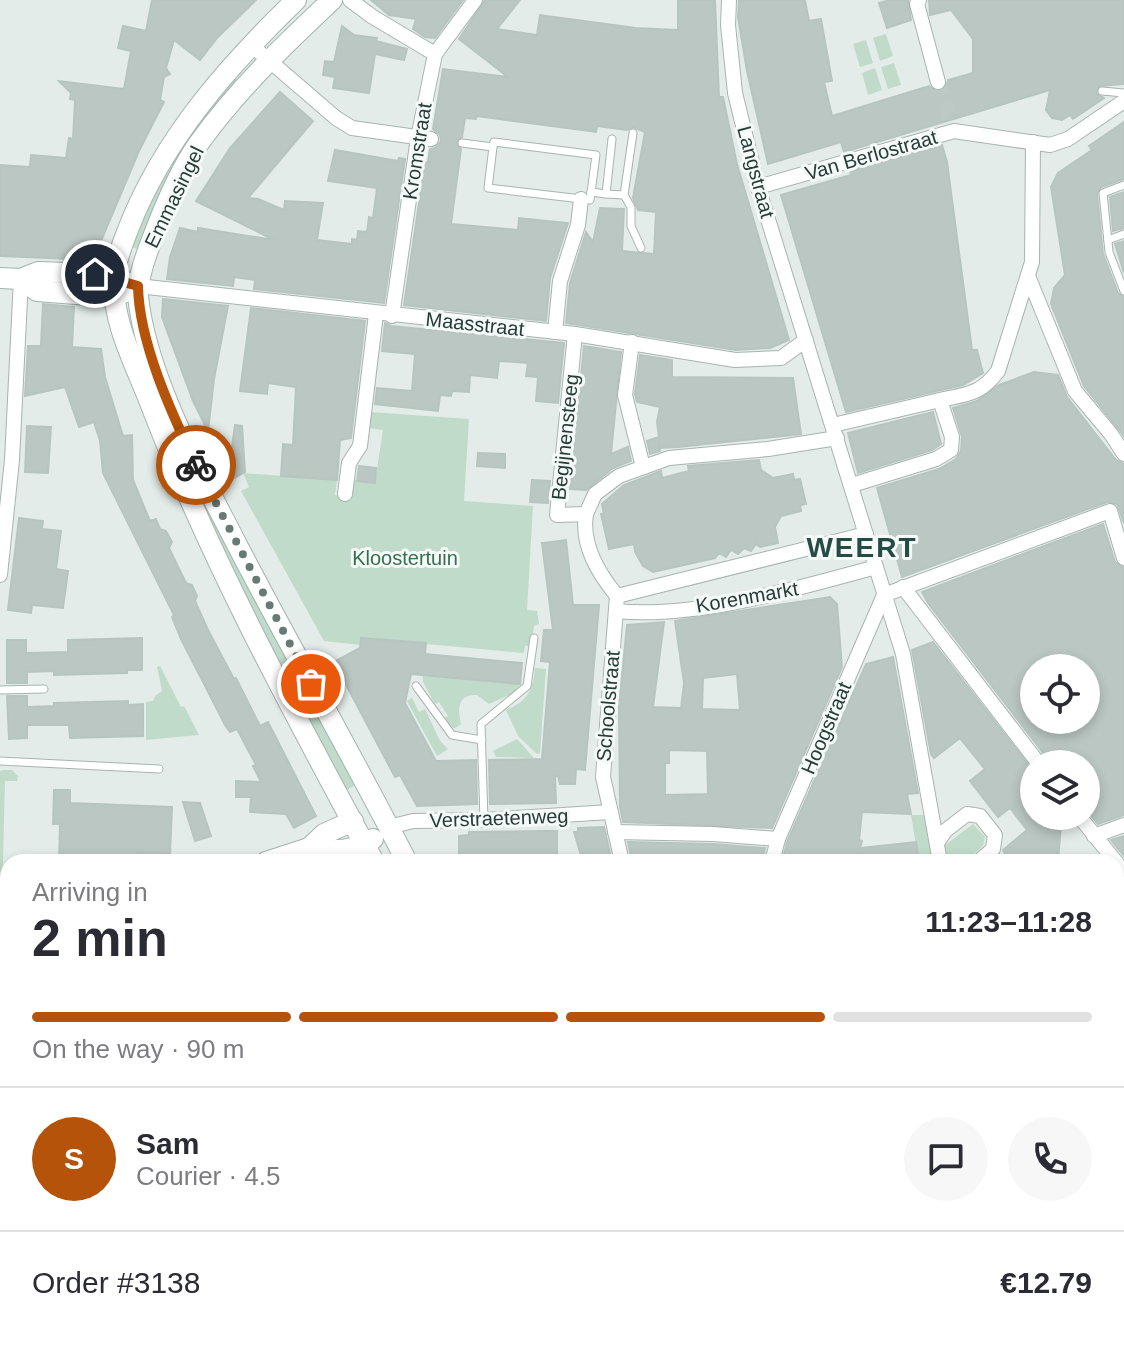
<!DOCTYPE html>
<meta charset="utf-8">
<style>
body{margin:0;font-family:Arial,sans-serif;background:#f7f7f7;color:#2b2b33;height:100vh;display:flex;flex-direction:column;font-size:30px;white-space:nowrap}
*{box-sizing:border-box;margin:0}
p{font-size:26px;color:#7c7c81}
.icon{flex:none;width:44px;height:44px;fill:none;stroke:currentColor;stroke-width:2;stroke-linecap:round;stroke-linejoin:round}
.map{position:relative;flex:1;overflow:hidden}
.sheet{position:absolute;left:0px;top:854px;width:1124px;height:496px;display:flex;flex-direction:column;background:#fff;border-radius:24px 24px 0 0;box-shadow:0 4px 12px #0003}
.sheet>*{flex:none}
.controls{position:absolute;left:1020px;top:654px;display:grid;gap:16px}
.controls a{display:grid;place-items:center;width:80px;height:80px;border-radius:50%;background:#fff;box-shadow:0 4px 12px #0003;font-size:40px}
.pin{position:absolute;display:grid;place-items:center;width:68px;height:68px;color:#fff;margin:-34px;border:4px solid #fff;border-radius:50%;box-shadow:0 2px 8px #0007}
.courier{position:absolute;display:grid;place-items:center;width:80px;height:80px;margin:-40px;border:6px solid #b45309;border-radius:50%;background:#fff;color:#222;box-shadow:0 2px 10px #0007}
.summary em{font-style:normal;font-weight:600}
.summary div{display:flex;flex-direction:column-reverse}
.summary{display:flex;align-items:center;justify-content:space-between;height:136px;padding:0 32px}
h1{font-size:52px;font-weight:600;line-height:60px}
.bar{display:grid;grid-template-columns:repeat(4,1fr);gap:12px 8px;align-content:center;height:96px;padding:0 32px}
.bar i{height:10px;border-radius:6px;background:#e1e1e2}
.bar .current{background:#b45309}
.bar p{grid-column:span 4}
.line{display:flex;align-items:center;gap:20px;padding:0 32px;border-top:2px solid #e1e1e2}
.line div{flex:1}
.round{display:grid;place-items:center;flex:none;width:84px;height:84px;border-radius:42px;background:#f7f7f7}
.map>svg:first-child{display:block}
.green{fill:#c0dbc9}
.water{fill:#92bfcb}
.building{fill:#bac7c2;stroke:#b7c5c0;stroke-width:2;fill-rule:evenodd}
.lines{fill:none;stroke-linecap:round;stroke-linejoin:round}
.street-tunnel{stroke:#bec9c5;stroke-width:14;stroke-dasharray:14 7;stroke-linecap:butt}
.lane-casing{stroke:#a7b4b0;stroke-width:9}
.street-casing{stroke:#a7b4b0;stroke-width:16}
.secondary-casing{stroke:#a1b4ae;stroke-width:22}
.lane{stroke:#fff;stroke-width:7}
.street{stroke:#fff;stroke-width:14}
.secondary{stroke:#fff;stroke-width:20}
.done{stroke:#687a75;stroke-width:8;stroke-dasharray:0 14.4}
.route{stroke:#b45309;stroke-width:10}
.labels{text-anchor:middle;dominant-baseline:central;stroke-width:6;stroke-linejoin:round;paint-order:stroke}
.street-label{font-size:20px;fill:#253c37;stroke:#f5f9f7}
.park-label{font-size:20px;fill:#346f4e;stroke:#f5f9f7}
.district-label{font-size:28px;font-weight:bold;letter-spacing:2px;fill:#234c45;stroke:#f5f9f7}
</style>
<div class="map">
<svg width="1124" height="1350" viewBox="0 0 1124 1350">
<rect width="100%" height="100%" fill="#e4ece9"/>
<g class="green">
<path d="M886 34 893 56 880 61 873 38Z"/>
<path d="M866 40 873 63 860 67 853 44Z"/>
<path d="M894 63 901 85 888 89 881 67Z"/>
<path d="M875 68 882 90 868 95 862 73Z"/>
<path d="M232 75 241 84 143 251 129 246 154 184Z"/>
<path d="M140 328 293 659 278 666 243 600 129 331Z"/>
<path d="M370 412 469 419 464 501 533 506 527 610 537 611 539 624 534 626 531 646H525L524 653 362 638 361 645 324 641 241 491 249 487 243 473 337 480 335 495 348 497 351 480 375 482 383 430 368 428Z"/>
<path d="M295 662 359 783 345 791 280 671Z"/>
<path d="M160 666 181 707 184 706 199 735 146 740V702L153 701 155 696 162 691 157 667Z"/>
<path d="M535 668 546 669 540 753 537 754 518 736 506 710C528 701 533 690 535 668Z"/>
<path d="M423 675 520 684 514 693 489 704 477 695C458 694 457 708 461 724L455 728 450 727 443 719 448 716 439 702 435 704 423 682Z"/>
<path d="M412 698 419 712 425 709 440 741 448 749 437 756 407 701Z"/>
<path d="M517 739 534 758 496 757 493 751Z"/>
<path d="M3 770H12L18 776 17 781H5L2 901 8 902V910L0 912V771Z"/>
<path d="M911 815H929L932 835 929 840 932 860 919 862Z"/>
<path d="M973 824 985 837 983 846 964 862H946L944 846Z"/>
<path d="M666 1342H777L792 1350H660Z"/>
</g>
<path class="water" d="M693 1342H750L765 1350H688Z"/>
<g class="building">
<path d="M152 0H256L217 38 200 60 174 40 166 68 170 74 164 77 160 100 164 102 139 151 93 260 0 256V165L30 167 31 155 66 158 69 138 73 139 75 100 70 99 71 93 59 81 124 89 131 51 118 48 123 26 146 31Z"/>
<path d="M371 0H463L435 38 425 37 413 29 416 19 389 15Z"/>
<path d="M485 0H520L497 29 537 35 540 15 636 28 678 30V0H715L719 97H723L737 164 789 340 770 348 736 350 566 323 570 283 586 232 593 242 600 208 624 209 622 251 654 254 656 212 638 210 633 198 645 132 633 127 627 130 597 126 596 132 477 116 476 119 465 118 462 137 456 143 461 149 451 224 518 230 519 218 568 223 550 278 546 321 404 305 425 162 428 163 430 149 435 148 441 141 440 135 433 129 443 69 508 77 459 39Z"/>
<path d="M739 0H805L809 21 821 19 832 81 824 82 832 116 929 86 935 91H941L947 85 948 80 973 73V39L951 10 930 15 929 0H1124V84L1099 86 1096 93 1104 98 1073 119 1070 115 1062 120 1052 118 1046 110 1050 90 844 152 841 142 768 164 747 71 738 17Z"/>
<path d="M890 0H908L911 20 887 28 879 3Z"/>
<path d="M342 26 354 35 377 38 376 41 407 49 404 60 375 54 369 93 333 88 335 77 323 75 325 61 334 62Z"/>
<path d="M280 92 313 121 248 198 258 199 284 210 285 201 323 203 317 240 352 244V239L357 240 358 231 367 232 369 217 373 218 377 188 328 181 335 150 398 161 399 158 405 159 384 303 254 289 255 280 234 277 233 286 167 279 170 257 180 228 198 232V228L274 240 196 201 230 148Z"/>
<path d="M1124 122V179L1101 187 1097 194 1103 254 1118 293 1124 297V436L1084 386 1051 304 1054 288 1065 275 1051 187 1058 173 1092 150 1089 146Z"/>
<path d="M942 145 947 162 972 350H977L983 373 963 385 846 412 781 195 851 175 850 171Z"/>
<path d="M1124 192V228L1113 231 1110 197Z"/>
<path d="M1124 241V273L1115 244Z"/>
<path d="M163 299 228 306 214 379 208 431 193 401 162 317Z"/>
<path d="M43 304 74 307 72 347 101 349 105 377 123 436 132 435 133 480 150 521 156 519 160 529 166 531 172 542 169 548 186 583 192 585 197 596 195 601 208 630 234 679 236 678 260 726 268 722 316 816 294 828 286 814 250 812 251 797H236V781L261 782 253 766 256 765 237 729 230 732 225 725 181 639 172 617 174 615 103 473 100 441 94 422 79 427 65 387 25 396 28 346H41Z"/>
<path d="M251 308 365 321 351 438 340 440 337 480 281 476 283 444 293 445 296 387 268 383 267 394 240 391Z"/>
<path d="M385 323 391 326 564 343 558 403 536 401 538 377 526 376 528 363 499 361 497 378 470 375 469 392 452 391 451 396 440 395 438 411 375 404 377 388 412 391 415 354 382 351Z"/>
<path d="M584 346 621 352 611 454 628 447 631 461 613 468 586 490 570 489Z"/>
<path d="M640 355 672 360V377L793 378 801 434 678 447 660 448 659 439 660 451 650 454 647 441 659 437 657 422 660 407 637 402 635 394Z"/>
<path d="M1034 372 1058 375 1067 397 1116 460 1124 464V523L1117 504 1107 502 902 577 877 488 939 469 956 459 961 451 962 437 953 408 977 401 999 385Z"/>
<path d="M933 412 941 444 932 450 858 473 848 433Z"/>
<path d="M235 425 242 426 245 472 227 482Z"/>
<path d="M27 426 51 427 48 473 25 472Z"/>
<path d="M478 453 505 454V468L477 466Z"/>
<path d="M759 460 761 470 773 478 793 474 794 480 800 479 806 504 800 505 801 511 781 516 775 527 778 543 760 547 756 544 751 551 744 548 738 554 731 550 726 557 719 553 715 558 653 572 643 566 635 552 634 544 609 549 601 514H604L602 504 624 485 661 471 662 478 689 471 688 466Z"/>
<path d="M359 466 376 468 375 483 357 481Z"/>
<path d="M532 480 550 481 548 503 530 502Z"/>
<path d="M19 518 43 521 42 529 61 531 56 569 68 571 63 608 32 605 31 613 8 610Z"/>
<path d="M1103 524 1115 562 1124 568V815L1098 824 1086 809V764H1049L1047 758 928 603 922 592ZM1034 668H1086V720H1034Z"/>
<path d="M566 540 573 605H599L585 770 576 769 575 784H560L558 776H555L556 803 490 804 489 760 542 759 550 662 541 661 544 630H553L542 543Z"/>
<path d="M830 597 837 604 842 667 772 828 623 822 620 807 619 706 627 625 664 622 653 707 681 708 684 683 675 621ZM737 674 740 710 702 709 703 678ZM669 750 707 751 708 794 665 795V763H669Z"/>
<path d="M142 638V670H127V673L54 675V671L27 672V683H7V640H26V653L68 652V640Z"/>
<path d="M361 638 426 643 425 654 522 663 520 684 411 674 405 703 436 761 476 760 477 804 417 806 400 775 395 777 334 662 360 648Z"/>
<path d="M933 642 1034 772V816H1055L1061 824 1058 862H997L1005 854 1003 850 1027 830 1010 808 998 817 970 781 985 769 960 738 934 758 931 754 912 650Z"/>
<path d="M893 657 918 793 907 794 911 814 862 812 859 840 862 841 860 848 916 842 919 862H782L787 842 866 664Z"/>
<path d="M7 696H27V707L54 706V703L128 701V705L143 704V736L70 738 69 725H27V738L9 739Z"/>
<path d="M54 790H70V803L172 807 170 854 137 853V861L124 862H59L60 824H53Z"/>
<path d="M183 802 200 803 211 836 195 841Z"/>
<path d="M604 827 612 862H583L574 832H578V828Z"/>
<path d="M548 831H557V862H459V836L469 835V832Z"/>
<path d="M1124 836V856L1111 840Z"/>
<path d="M628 842 713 844 765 848 762 862 659 858 660 862H632Z"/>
</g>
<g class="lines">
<path class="street-tunnel" d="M938 82 952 120"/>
<defs>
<g id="lane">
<path d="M1102 91 1124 93"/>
<path d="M462 143 493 147 494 142 596 155 590 200 488 188 493 147"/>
<path d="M1124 185 1103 193 1109 252 1124 291"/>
<path d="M591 192 606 194 612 139"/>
<path d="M606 194 624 195 633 133"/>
<path d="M624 195 631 207V226L641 248"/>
<path d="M1108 240 1124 234"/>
<path d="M416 686 452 735 482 740"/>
<path d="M0 690 44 689"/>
<path d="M0 761 159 769"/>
<path d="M484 820 481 724 527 686 534 638"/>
<path d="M1116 1073 1124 1068"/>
<path d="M1116 1213 1124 1222"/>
<path d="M1116 1272 1124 1269"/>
<path d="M1116 1316 1124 1315"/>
<path d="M1013 1350 1017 1342"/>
</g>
<g id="street">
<path d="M350 0 373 17 435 54"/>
<path d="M729 0 728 25 735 93 758 187 903 654 940 862"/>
<path d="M919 0 917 4 938 82"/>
<path d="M250 44 336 118 352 128 431 139"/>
<path d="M758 187 954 131 1050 145 1068 139 1124 101"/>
<path d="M1028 276 1075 391 1111 434 1124 454"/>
<path d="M138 286 575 334 735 360 781 358 806 340"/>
<path d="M392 316 418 138 435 54 475 0"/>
<path d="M555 332 560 281 578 225 581 199"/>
<path d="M575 334 557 515 586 514C581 545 598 573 617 596"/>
<path d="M632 342 625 395 643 467"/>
<path d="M940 400C967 394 980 395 998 371L1032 262 1033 142"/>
<path d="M833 425 940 400 952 437 951 450 936 459 852 485"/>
<path d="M345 494 349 463 360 446 376 314"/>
<path d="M586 514 595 494 619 476 669 458 768 449 837 438"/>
<path d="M0 575 12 460 21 279"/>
<path d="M903 587 1039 764"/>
<path d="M884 595 1110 511 1124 558"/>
<path d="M617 596 603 777 622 862"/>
<path d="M617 596 866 534"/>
<path d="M616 611C697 619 798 588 876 567"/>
<path d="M1079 816 1124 872"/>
<path d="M389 827 413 821 484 820 610 812"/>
<path d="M615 832 713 834 778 839"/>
<path d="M1094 836 1124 825"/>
<path d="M937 843 945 831 967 814 980 816 995 835 993 849 978 862"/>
<path d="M772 862 778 839 884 595"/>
<path d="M1116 1233 1124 1229"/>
<path d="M0 1335 8 1334"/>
<path d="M133 1342 134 1350"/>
<path d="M643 1350 646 1342"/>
</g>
<g id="secondary">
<path d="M296 0C228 66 164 138 129 227 123 243 115 261 114 279 112 321 134 362 149 400 210 560 293 712 374 862"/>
<path d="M332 0C285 44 237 90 199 143 179 171 165 205 153 237 146 255 138 276 138 296 146 375 198 469 234 539 290 647 351 753 407 862"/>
<path d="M0 278 21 279 38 272 95 274 126 282"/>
<path d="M21 279 37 291 115 297 127 291"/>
<path d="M309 848C330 852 354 852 373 839"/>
<path d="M266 862 309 848 324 834 353 821"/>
<path d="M0 948 8 945"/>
<path d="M802 1342 819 1350"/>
<path d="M869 1342 884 1350"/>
</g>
</defs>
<use href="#lane" class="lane-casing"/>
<use href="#street" class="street-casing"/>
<use href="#secondary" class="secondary-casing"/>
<use href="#lane" class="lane"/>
<use href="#street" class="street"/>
<use href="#secondary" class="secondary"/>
</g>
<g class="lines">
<path class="done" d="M196 465 311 684"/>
<path class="route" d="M95 274 138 286C139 343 172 414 196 465"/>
</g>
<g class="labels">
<g class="street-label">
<text transform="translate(417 151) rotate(-81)">Kromstraat</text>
<text transform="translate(871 155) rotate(-16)">Van Berlostraat</text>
<text transform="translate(756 172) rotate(75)">Langstraat</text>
<text transform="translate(174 197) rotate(-64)">Emmasingel</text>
<text transform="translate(475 324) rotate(6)">Maasstraat</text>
<text transform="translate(565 437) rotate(-84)">Begijnensteeg</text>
<text transform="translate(747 597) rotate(-10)">Korenmarkt</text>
<text transform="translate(608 706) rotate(-85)">Schoolstraat</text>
<text transform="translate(826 728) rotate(-67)">Hoogstraat</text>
<text transform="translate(499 818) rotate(-2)">Verstraetenweg</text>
</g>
<g class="park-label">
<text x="405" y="558">Kloostertuin</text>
</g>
<g class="district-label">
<text x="862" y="547">WEERT</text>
</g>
</g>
</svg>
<div class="controls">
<a><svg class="icon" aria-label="locate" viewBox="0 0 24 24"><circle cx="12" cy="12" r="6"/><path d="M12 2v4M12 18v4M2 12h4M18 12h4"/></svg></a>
<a><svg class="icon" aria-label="layers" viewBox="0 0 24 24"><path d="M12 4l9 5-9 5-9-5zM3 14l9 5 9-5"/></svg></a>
</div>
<div class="pin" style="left:311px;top:684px;background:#ea580c"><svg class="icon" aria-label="bag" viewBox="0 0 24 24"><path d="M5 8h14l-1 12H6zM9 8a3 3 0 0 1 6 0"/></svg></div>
<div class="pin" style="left:95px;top:274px;background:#1f2937"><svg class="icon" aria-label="home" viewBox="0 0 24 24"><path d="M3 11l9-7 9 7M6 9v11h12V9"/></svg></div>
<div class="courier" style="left:196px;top:465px"><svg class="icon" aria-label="bike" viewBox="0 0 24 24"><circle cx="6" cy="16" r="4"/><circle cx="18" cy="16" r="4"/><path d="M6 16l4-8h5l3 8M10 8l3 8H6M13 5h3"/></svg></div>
<section class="sheet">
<div class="summary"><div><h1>2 min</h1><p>Arriving in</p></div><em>11:23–11:28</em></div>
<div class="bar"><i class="current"></i><i class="current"></i><i class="current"></i><i></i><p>On the way · 90 m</p></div>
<div class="line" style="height:144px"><b class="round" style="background:#b45309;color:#fff">S</b><div><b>Sam</b><p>Courier · 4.5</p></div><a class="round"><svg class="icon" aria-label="chat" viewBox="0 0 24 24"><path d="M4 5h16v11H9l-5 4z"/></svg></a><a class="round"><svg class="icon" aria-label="phone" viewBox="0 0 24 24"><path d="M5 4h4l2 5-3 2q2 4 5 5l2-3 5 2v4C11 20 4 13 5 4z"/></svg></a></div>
<div class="line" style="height:104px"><div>Order #3138</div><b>€12.79</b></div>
</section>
</div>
